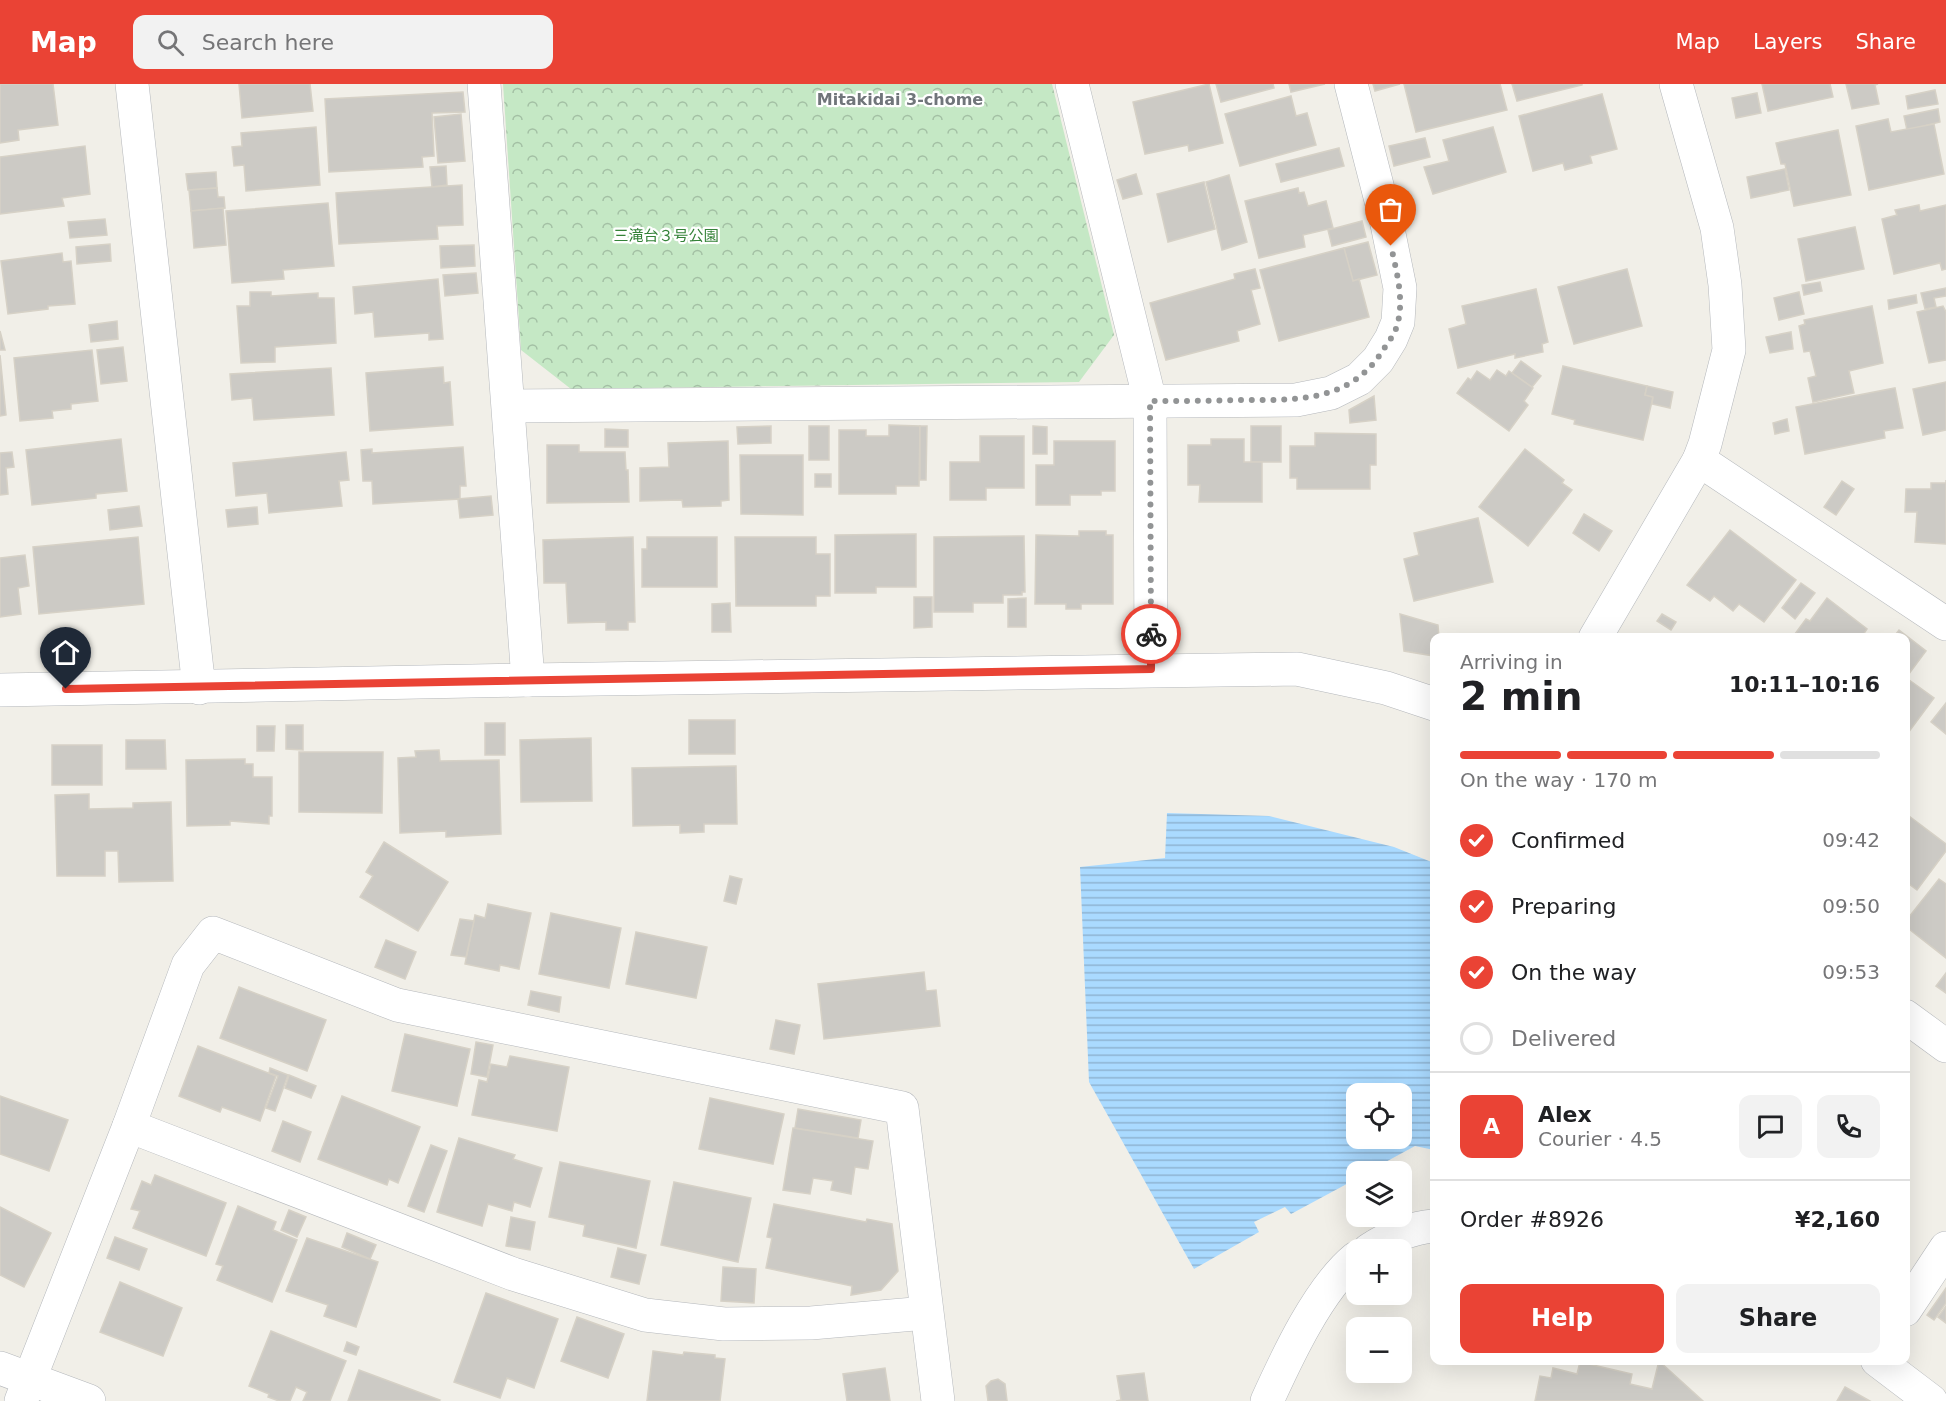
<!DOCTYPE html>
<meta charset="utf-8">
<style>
body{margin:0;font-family:"DejaVu Sans","Noto Sans JP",sans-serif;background:#f2f2f2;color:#202124;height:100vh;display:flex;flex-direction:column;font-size:22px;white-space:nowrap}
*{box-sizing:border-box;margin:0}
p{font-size:20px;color:#757577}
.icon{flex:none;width:33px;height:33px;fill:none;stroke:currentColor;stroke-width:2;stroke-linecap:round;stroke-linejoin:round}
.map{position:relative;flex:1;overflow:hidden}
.sheet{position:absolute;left:1430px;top:549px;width:480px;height:732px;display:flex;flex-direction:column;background:#fff;border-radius:12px;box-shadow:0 6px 24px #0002}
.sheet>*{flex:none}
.fabs{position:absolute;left:1346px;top:999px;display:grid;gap:12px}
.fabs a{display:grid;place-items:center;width:66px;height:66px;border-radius:12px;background:#fff;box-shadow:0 6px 24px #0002;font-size:30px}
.pin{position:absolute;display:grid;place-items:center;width:51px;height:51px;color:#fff;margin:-62px -26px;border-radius:50% 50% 50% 0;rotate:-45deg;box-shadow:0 0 6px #0007}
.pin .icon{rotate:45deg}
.courier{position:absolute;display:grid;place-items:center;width:60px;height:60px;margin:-30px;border:4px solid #ea4335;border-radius:50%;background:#fff;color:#222;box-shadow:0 2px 8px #0007}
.overview em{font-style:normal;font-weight:600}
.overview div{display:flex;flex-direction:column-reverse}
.overview{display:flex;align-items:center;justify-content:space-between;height:102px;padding:0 30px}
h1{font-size:39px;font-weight:600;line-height:45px}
.bar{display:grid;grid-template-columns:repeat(4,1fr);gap:9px 6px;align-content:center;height:72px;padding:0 30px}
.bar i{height:8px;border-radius:4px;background:#e0e0e0}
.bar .current{background:#ea4335}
.bar p{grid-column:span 4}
.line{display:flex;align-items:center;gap:15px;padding:0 30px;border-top:2px solid #e0e0e0}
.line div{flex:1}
.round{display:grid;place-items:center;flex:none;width:63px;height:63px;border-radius:12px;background:#f2f2f2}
ol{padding:0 30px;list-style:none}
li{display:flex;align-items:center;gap:18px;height:66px}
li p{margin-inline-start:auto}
li .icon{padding:6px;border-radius:50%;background:#ea4335;color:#fff;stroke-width:4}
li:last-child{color:#757577}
li i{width:33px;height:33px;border:3px solid #e0e0e0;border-radius:50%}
.cta{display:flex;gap:12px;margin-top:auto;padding:12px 30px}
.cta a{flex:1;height:69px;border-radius:12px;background:#ea4335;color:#fff;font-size:24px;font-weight:600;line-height:69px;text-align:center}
.cta a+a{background:#f2f2f2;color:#202124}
header{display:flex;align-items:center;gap:36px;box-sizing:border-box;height:84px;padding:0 30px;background:#ea4335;color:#fff}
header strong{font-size:28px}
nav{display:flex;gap:33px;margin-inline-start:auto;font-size:21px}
.search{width:420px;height:54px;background:#f2f2f2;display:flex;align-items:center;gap:15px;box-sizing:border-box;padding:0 21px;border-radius:12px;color:#757577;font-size:22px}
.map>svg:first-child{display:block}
.park{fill:url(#park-crowns)}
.water{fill:url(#water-rules);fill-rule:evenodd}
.building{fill:#cccac5;stroke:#d6d1c6;stroke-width:1.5}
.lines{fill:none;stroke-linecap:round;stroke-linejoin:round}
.minor-casing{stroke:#b5b8bc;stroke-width:34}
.minor{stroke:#fff;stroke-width:33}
.done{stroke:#929495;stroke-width:6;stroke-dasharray:0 10.8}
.route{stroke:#ea4335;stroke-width:8}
.labels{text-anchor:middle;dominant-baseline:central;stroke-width:4.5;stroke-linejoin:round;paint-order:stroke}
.park-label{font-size:15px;fill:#348238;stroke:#fff}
.neighbourhood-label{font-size:16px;font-weight:bold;fill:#70757a;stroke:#fff}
</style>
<header>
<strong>Map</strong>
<div class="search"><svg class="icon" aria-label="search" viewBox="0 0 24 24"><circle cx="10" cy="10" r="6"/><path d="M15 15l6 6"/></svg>Search here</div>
<nav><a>Map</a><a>Layers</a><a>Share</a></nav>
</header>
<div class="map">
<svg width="1946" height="1317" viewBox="0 0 1946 1317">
<defs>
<pattern id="park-crowns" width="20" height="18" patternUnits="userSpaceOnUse" patternTransform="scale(1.5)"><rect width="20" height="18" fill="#c5e8c5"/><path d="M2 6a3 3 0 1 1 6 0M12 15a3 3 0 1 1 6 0" fill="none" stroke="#a3c0a4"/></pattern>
<pattern id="water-rules" width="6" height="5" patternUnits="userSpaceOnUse" patternTransform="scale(1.5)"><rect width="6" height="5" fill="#aadaff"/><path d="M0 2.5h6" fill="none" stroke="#8eb4d2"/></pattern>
</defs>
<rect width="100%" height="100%" fill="#f1efe8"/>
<path class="park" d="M503 0H1052L1114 251 1079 298 571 305 521 266Z"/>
<path class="water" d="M1167 729 1269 732 1394 763 1434 779V1066L1415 1062 1369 1087 1356 1088V1095L1291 1130 1285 1123 1254 1138 1259 1148 1194 1185 1089 998 1080 783 1165 774ZM1356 1010H1401V1054H1356Z"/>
<g class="building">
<path d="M0 0H53L58 41 18 46 19 56 0 59Z"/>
<path d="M239 0H310L313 27 242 34Z"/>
<path d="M1209 0 1223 59 1189 67 1188 61 1145 70 1133 18Z"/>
<path d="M1216 0H1273L1274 4 1221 18Z"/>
<path d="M1289 0H1325L1291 8Z"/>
<path d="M1373 0H1400L1375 7Z"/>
<path d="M1404 0H1500L1507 26 1416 48Z"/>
<path d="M1512 0H1582V1L1517 17Z"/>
<path d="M1762 0H1830L1833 13 1768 27Z"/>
<path d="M1846 0H1878L1875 1 1879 20 1852 25Z"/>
<path d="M1935 6 1938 20 1908 25 1906 12Z"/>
<path d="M463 8 465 28 432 29 434 72 422 73 423 83 329 88 325 15Z"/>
<path d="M1757 9 1761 29 1736 34 1732 14Z"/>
<path d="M1602 10 1617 65 1590 72 1592 79 1565 86 1563 79 1533 87 1519 32Z"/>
<path d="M1291 12 1296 32 1307 29 1316 61 1240 82 1225 30Z"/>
<path d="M1938 25 1940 38 1907 46 1904 32Z"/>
<path d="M461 30 465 77 438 79 434 33Z"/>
<path d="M1888 35 1891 48 1934 40 1944 90 1869 106 1856 42Z"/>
<path d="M316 43 320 101 246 107 244 81 234 82 232 63 242 62 241 49Z"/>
<path d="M1493 43 1506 88 1433 110 1424 83 1449 77 1443 56Z"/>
<path d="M1838 46 1851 111 1794 122 1785 80H1781L1776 59Z"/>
<path d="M1425 54 1430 73 1394 82 1389 62Z"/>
<path d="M85 62 90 110 62 114 64 122 0 130V73Z"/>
<path d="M1339 64 1344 82 1281 98 1276 80Z"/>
<path d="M446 82 447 101 432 103 430 83Z"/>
<path d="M1785 85 1789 106 1751 114 1747 93Z"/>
<path d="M216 88 217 104 188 106 186 90Z"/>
<path d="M1136 90 1142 110 1123 115 1117 96Z"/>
<path d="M1229 91 1247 158 1222 166 1206 98Z"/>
<path d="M1204 98 1215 145 1168 158 1157 110Z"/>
<path d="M462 101 463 141 437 142 438 155 339 160 336 109Z"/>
<path d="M217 104 218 113H224L225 124 191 127 189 106Z"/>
<path d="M1298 104 1299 109 1304 108 1308 122 1326 117 1333 144 1303 151 1305 163 1259 174 1245 117Z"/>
<path d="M328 119 334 182 283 186 284 195 232 199 226 127Z"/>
<path d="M1919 121 1920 127 1946 121V185L1942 186 1940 179 1894 190 1882 135 1897 131 1895 126Z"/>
<path d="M223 124 226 161 194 164 191 127Z"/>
<path d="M105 135 107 151 70 154 68 138Z"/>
<path d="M1362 137 1366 153 1332 162 1328 146Z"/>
<path d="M1855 143 1864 185 1806 197 1798 155Z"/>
<path d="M1368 158 1377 191 1353 197 1344 164Z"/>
<path d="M110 160 111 177 77 180 76 163Z"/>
<path d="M474 161 475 182 441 184 440 162Z"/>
<path d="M1344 164 1353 197 1359 195 1369 233 1279 257 1260 186Z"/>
<path d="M62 169 63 178 71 177 75 220 48 222V225L8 230 1 177Z"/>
<path d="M1255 185 1260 204 1251 206 1260 240 1237 247 1239 257 1166 276 1150 219 1235 195 1234 190Z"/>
<path d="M1627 185 1642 242 1574 260 1558 203Z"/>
<path d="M476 189 478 209 445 212 443 191Z"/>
<path d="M438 195 443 255 429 256V249L375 253 373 228 355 230 353 203Z"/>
<path d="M1820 198 1822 207 1804 211 1802 201Z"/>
<path d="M1946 204V212L1934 214 1936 223 1925 225 1921 209Z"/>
<path d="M1536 205 1548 258 1542 260 1543 268 1515 274V270L1458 284 1449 245 1466 240 1462 222Z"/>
<path d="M250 208H271V212L318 209V214H334L336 259 275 263V278L241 279 237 222H250Z"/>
<path d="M1799 208 1804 230 1779 236 1774 214Z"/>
<path d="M1916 211 1917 219 1889 225 1888 216Z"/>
<path d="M1872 222 1883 279 1849 287 1854 309 1813 318 1808 294 1816 292 1810 267 1804 268 1799 242 1805 240 1804 236Z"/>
<path d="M1943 222 1946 228V276L1929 279 1917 228Z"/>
<path d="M117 237 118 255 91 258 89 241Z"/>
<path d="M0 247 5 266H0Z"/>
<path d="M1791 248 1793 265 1770 269 1766 253Z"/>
<path d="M123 263 127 297 101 300 97 266Z"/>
<path d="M92 266 98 317 71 320V325L52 327 53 334 20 337 14 274Z"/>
<path d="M0 271 6 331 0 332Z"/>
<path d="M1521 277 1541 292 1532 303 1512 289Z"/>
<path d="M1563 282 1647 302 1645 311 1653 313 1643 356 1574 340 1575 336 1552 330Z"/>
<path d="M443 283 444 299 450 298 453 341 370 347 366 289Z"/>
<path d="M331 284 334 331 254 336 252 314 232 316 230 290Z"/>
<path d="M1497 286 1506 292 1509 287 1533 304 1524 317 1528 321 1509 347 1457 309 1468 294 1471 296 1477 287 1490 296Z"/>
<path d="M1946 298V346L1923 351 1913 305Z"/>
<path d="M1647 302 1673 308 1670 324 1652 320 1653 313 1645 311Z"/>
<path d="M1895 304 1903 344 1884 347 1885 354 1805 370 1796 323Z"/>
<path d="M1374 312 1376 336 1350 339 1349 326Z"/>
<path d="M1787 335 1789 347 1775 350 1773 339Z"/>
<path d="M889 341 920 342 919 402H896V410H839V346H866V352H889Z"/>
<path d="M771 342V359L738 360 737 343Z"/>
<rect x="809" y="342" width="20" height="34"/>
<path d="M920 342H927L926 396H920Z"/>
<path d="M1033 342 1047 343V370H1033Z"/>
<rect x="1251" y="342" width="30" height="36"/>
<path d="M605 345 628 346V363H605Z"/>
<path d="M1315 349 1376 350V381H1370V405H1297V394H1290V362H1315Z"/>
<path d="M980 352H1024V404H986V416H950V378H980Z"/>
<path d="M121 355 127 407 96 410V414L32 421 26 366Z"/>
<path d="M1211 355H1244V378H1262V418H1199L1200 401H1188V361H1211Z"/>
<path d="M728 357 729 416 721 417V422L683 423 682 416 640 417V384L669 383 668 359Z"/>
<path d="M1054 357H1115V407H1101V411H1070V421H1036V381H1054Z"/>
<path d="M547 361H579V368H625L626 386H628L629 418 547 419Z"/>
<path d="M463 363 466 402H460V415L373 420 372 397H363L361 366 372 365V369Z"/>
<path d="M1525 365 1564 396 1562 399 1572 406 1528 462 1479 423Z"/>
<path d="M12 368 14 383 6 384 8 410 0 411V369Z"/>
<path d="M346 368 349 396 339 397 342 422 269 429 267 409 236 412 233 379Z"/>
<path d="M740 371H803V431L741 430Z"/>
<rect x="815" y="390" width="16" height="13"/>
<path d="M1946 396V460L1915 458 1917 428H1905L1906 405H1931V399H1946Z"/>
<path d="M1842 397 1854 405 1836 431 1824 423Z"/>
<path d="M491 412 493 431 460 434 458 415Z"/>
<path d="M139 422 142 442 110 446 108 426Z"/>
<path d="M257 423 258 440 228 443 226 426Z"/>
<path d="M1584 430 1612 447 1599 467 1573 449Z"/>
<path d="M1478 434 1493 498 1414 517 1404 475 1419 471 1414 449Z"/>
<path d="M1730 446 1796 496 1764 538 1739 520 1733 527 1714 512 1710 517 1687 501Z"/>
<path d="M1079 447H1106V451H1113V520H1081V525H1066V520H1035L1036 451 1079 452Z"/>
<path d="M916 450V503H876V509H835V451Z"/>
<path d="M1024 452 1025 508H1022V511H1003V519H973V528H934V453Z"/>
<path d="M138 453 144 520 39 530 33 463Z"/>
<path d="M633 453 635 538H628V546H606V538L568 539 566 499H544L543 456Z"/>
<path d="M647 453H717V503H642V465H647Z"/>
<path d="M735 453H816V470H830V512H816V522H736Z"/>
<path d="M25 471 29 502 18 504 21 530 0 533V474Z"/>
<path d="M1801 499 1815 509 1795 535 1782 524Z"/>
<path d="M914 513H932V543L914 544Z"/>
<path d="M1026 514V543H1008V515Z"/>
<path d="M1827 514 1867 545 1861 554H1792L1806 535 1810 537Z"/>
<path d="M730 519 731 548H712V520Z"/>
<path d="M1400 530 1438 541 1439 554H1434V572L1404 567Z"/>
<path d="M1662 530 1676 538 1671 546 1657 537Z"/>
<path d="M1899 546 1926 567 1908 591 1905 588V554H1893Z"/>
<path d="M1905 593 1934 614 1905 653Z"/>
<path d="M1946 619V650L1931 638Z"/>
<rect x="689" y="636" width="46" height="34"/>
<rect x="485" y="639" width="20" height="32"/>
<path d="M286 641H303V666L286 665Z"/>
<path d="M257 642H275L274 667H257Z"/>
<path d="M591 654 592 717 521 718 520 656Z"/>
<path d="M126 656H165L166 685H126Z"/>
<rect x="52" y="661" width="50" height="40"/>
<path d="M439 666 440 677 499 676 501 750 446 753V747L400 749 398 674 416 673 415 667Z"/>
<path d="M299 668H383L382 729 299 728Z"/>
<path d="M245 675V680H253V693H272V732H269V740L230 737V741L187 742 186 676Z"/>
<path d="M736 682 737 740H704V748L680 749V741L633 742 632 684Z"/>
<path d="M89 710V725L133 724V719L171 718 173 797 119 798 118 767H105V792H57L55 711Z"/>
<path d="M1905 729 1946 760V767L1917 806 1905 797Z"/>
<path d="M384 758 448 798 418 847 360 813 373 792 366 788Z"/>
<path d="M730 792 742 795 736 820 724 817Z"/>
<path d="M1939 795 1946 800V874L1905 842V838Z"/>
<path d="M488 820 531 829 519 885 500 881 499 887 465 880 475 831 485 834Z"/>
<path d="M551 829 621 844 609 904 539 890Z"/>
<path d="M460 835 474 837 466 873 451 871Z"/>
<path d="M636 848 707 863 696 914 626 900Z"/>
<path d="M386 856 416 868 405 895 375 883Z"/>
<path d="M924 888 926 907 936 906 940 942 824 955 818 900Z"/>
<path d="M1946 889V909L1936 902Z"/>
<path d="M239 903 326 936 307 987 220 954Z"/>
<path d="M531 907 561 913 559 928 528 921Z"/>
<path d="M776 936 800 941 794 970 770 965Z"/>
<path d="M405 950 470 965 457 1022 392 1007Z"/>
<path d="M476 958 493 961 487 993 471 990Z"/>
<path d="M198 962 276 992 260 1037 222 1023 220 1028 179 1012Z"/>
<path d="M510 972 569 983 557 1047 472 1031 479 996 487 998 491 980 507 983Z"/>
<path d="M270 984 288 991 275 1027 266 1024 278 992 269 989Z"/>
<path d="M289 991 316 1002 311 1014 285 1004Z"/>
<path d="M0 1012 68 1036 49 1087 0 1070Z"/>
<path d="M342 1012 420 1043 398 1099 389 1095 387 1101 318 1075Z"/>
<path d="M710 1014 784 1030 773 1080 699 1065Z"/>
<path d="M798 1025 861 1036 858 1054 795 1044Z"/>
<path d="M283 1037 311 1048 300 1078 272 1067Z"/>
<path d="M793 1044 873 1057 868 1085 855 1083 851 1110 831 1106 833 1097 813 1094 810 1110 783 1106Z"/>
<path d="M459 1054 515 1071 513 1075 542 1084 530 1123 514 1118 512 1127 488 1120 482 1142 437 1128Z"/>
<path d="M431 1061 447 1067 424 1128 408 1122Z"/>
<path d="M560 1078 650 1097 636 1164 583 1152 585 1141 549 1133Z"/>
<path d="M155 1091 226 1119 206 1172 133 1144 140 1127 131 1125 142 1097 151 1101Z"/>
<path d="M674 1098 751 1114 738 1178 661 1161Z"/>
<path d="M774 1120 866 1138 867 1135 892 1140 898 1187 881 1206 851 1211 852 1202 766 1184 772 1154 767 1153Z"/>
<path d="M238 1122 276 1138 273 1146 297 1156 272 1218 217 1196 223 1182 216 1180Z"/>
<path d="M0 1123 51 1149 24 1203 0 1191Z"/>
<path d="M289 1126 306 1133 297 1153 281 1146Z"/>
<path d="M511 1133 535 1138 530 1166 506 1162Z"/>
<path d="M347 1149 376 1161 370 1175 342 1163Z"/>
<path d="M115 1153 147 1165 139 1186 107 1174Z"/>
<path d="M307 1154 378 1178 356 1243 324 1232 328 1221 286 1207Z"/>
<path d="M618 1164 646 1171 639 1200 611 1193Z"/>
<path d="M723 1183 756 1185 754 1219 721 1217Z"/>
<path d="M120 1198 182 1224 163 1272 100 1248Z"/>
<path d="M1946 1204V1219L1934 1236 1927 1231Z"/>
<path d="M486 1209 558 1235 534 1304 507 1294 500 1314 454 1298Z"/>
<path d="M1946 1222V1239L1938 1233Z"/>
<path d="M577 1233 624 1250 608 1294 561 1277Z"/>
<path d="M271 1247 346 1277 330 1317H303L307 1308 296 1303 290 1317H279L268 1313 269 1310 249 1302Z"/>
<path d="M347 1258 359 1263 356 1271 344 1267Z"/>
<path d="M653 1267 683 1271 684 1268 715 1271V1274L725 1275 720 1317H647Z"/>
<path d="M1659 1277 1703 1317H1535L1540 1292 1551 1294 1553 1284 1577 1290 1580 1278 1632 1290 1630 1300 1652 1305Z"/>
<path d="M885 1284 890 1317H847L843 1290Z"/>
<path d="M359 1286 440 1316 439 1317H348Z"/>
<path d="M1144 1289 1148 1317H1116L1121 1316 1117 1292Z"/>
<path d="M998 1295 1005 1300 1007 1317H988L986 1302 991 1297Z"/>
<path d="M1845 1303 1870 1317H1837Z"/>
</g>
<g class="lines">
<defs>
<g id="minor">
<path d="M132 0 199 604"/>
<path d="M484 0 528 596"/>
<path d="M1072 0 1150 317 1151 585"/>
<path d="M509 322 1296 316 1331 309 1359 295 1378 276 1391 255 1398 238 1400 204 1387 140 1351 0"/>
<path d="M1699 376 1946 540"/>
<path d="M1595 554 1699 376 1705 360 1729 266 1725 201 1717 144 1676 0"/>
<path d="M0 606 528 596 1297 585 1386 604 1434 620"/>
<path d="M1905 932 1946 962"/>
<path d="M129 1042 513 1190 645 1231 724 1240 811 1239 926 1229"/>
<path d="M1369 1166C1389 1153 1411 1144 1434 1142"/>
<path d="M1905 1226 1946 1164"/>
<path d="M1877 1276 1931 1317"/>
<path d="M0 1284 89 1317"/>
<path d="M21 1317 129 1042 188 881 213 849 397 921 902 1024 938 1317"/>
<path d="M1267 1317C1287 1273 1319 1204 1356 1174"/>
</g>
</defs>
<use href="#minor" class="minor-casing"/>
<use href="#minor" class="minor"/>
</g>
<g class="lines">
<path class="done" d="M1151 550 1150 317C1179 317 1208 317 1237 316 1292 316 1350 320 1383 266 1389 258 1396 248 1398 238 1404 213 1396 186 1391 162"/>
<path class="route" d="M66 605 1151 585V550"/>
</g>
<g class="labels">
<g class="park-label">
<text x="666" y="152">三滝台３号公園</text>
</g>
<g class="neighbourhood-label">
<text x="900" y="15">Mitakidai 3-chome</text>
</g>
</g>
</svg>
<div class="fabs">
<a><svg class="icon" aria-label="locate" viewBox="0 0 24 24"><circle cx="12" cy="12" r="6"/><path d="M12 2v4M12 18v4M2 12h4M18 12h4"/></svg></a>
<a><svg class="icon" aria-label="layers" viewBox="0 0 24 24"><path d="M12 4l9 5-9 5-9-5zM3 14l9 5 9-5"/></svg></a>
<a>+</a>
<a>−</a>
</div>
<div class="pin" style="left:1391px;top:162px;background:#ea580c"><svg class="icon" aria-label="bag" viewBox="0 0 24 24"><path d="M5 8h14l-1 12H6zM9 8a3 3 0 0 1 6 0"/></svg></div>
<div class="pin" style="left:66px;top:605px;background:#1f2937"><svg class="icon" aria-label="home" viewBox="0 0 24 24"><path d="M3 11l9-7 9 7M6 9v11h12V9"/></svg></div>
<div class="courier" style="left:1151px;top:550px"><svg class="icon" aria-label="bike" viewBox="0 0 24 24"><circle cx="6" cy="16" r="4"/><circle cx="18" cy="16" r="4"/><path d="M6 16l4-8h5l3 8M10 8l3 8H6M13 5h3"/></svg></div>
<section class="sheet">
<div class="overview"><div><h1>2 min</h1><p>Arriving in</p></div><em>10:11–10:16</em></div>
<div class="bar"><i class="current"></i><i class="current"></i><i class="current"></i><i></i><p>On the way · 170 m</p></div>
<ol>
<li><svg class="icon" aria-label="check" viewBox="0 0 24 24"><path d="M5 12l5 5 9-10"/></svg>Confirmed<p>09:42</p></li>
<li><svg class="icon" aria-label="check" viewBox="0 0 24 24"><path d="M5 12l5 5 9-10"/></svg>Preparing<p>09:50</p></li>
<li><svg class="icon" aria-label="check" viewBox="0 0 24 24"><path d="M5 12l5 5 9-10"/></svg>On the way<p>09:53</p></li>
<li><i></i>Delivered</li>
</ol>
<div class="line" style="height:108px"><b class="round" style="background:#ea4335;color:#fff">A</b><div><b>Alex</b><p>Courier · 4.5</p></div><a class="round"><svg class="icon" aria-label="chat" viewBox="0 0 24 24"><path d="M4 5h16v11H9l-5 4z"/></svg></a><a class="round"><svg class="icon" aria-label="phone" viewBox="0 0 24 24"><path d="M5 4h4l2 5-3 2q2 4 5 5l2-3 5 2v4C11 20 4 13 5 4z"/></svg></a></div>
<div class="line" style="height:78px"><div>Order #8926</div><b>¥2,160</b></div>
<div class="cta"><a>Help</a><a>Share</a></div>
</section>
</div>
